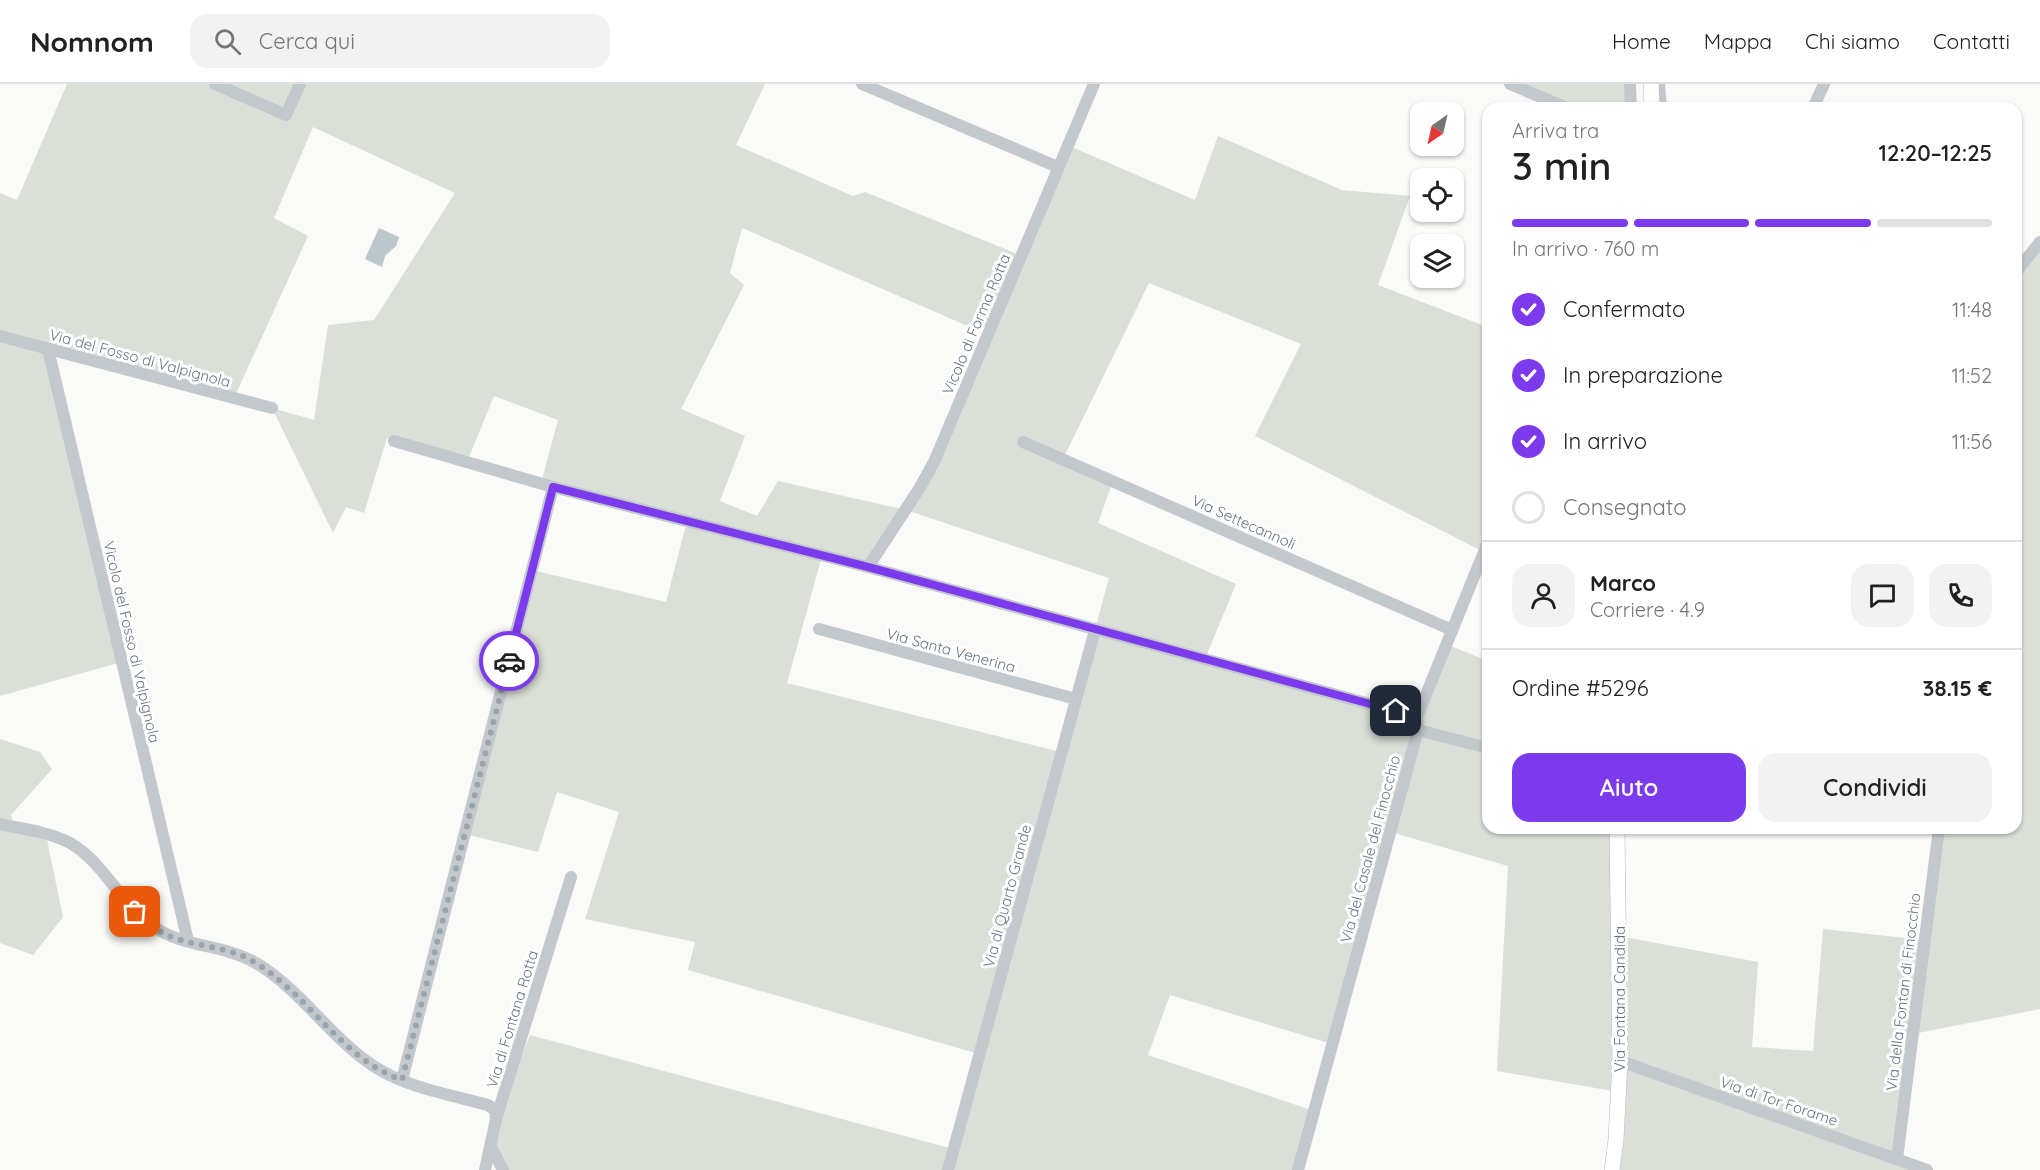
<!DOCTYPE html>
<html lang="it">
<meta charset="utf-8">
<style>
body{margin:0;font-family:Quicksand,sans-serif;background:#f2f2f2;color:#202124;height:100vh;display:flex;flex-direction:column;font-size:22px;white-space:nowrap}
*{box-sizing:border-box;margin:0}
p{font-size:20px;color:#757577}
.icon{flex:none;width:33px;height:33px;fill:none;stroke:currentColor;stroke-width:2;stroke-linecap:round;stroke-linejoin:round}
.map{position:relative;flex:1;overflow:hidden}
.sheet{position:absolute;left:1482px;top:18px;width:540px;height:732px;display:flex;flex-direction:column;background:#fff;border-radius:18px;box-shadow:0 2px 4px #0004}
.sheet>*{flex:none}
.needle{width:39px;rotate:214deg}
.buttons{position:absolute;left:1410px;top:18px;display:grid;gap:12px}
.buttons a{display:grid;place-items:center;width:54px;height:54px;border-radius:12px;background:#fff;box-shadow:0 2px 4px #0004;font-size:30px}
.pin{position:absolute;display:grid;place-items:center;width:51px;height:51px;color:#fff;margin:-26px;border-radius:12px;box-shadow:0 3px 9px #0006}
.courier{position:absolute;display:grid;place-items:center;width:60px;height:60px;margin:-30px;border:4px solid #7c3aed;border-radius:50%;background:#fff;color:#222;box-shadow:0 2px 8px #0007}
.head em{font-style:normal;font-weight:600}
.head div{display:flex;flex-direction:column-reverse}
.head{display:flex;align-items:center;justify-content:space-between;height:102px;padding:0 30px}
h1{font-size:39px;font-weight:600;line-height:45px}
.bar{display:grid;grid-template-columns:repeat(4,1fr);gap:9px 6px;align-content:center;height:72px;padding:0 30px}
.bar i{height:8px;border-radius:4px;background:#e0e0e0}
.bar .selected{background:#7c3aed}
.bar p{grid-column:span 4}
.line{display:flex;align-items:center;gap:15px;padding:0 30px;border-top:2px solid #e0e0e0}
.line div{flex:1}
.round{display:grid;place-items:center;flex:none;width:63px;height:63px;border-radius:18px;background:#f2f2f2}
ol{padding:0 30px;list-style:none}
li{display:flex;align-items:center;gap:18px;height:66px}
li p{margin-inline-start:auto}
li .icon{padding:6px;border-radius:50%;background:#7c3aed;color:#fff;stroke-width:4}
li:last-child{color:#757577}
li i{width:33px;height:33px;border:3px solid #e0e0e0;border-radius:50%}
.primary-button{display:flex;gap:12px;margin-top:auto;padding:12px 30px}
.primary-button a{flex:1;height:69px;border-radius:18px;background:#7c3aed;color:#fff;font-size:24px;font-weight:600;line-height:69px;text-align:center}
.primary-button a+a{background:#f2f2f2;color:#202124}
header{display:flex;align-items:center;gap:36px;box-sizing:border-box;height:84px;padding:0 30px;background:#fff;border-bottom:2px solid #e0e0e0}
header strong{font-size:28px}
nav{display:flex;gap:33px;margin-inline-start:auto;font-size:21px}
.search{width:420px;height:54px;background:#f2f2f2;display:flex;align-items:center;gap:15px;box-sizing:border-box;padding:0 21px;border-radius:18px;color:#757577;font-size:22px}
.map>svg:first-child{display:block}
.green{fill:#dadfd7;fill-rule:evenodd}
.water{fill:#bbc7cb}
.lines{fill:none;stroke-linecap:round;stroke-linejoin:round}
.major-casing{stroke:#b5babe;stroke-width:16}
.minor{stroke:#c3c8cc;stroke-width:12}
.major{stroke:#fff;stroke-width:15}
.done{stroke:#99a4ac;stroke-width:6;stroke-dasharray:0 10.8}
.route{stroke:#7c3aed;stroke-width:8}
.labels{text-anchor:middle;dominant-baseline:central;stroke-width:6;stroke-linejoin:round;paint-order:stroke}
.street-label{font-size:15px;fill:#657683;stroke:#fff}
</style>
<header>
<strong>Nomnom</strong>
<div class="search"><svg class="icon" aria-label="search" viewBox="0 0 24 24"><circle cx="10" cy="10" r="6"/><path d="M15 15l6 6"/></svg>Cerca qui</div>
<nav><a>Home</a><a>Mappa</a><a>Chi siamo</a><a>Contatti</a></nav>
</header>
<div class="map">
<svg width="2040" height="1086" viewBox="0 0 2040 1086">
<rect width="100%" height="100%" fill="#fafaf8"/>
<g class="green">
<path d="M67 0H765L736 61 853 112 865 108 1020 171 1067 61 1195 116 1218 52 1342 106 1410 112 1378 201 1482 241 1488 229V458L1484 468 1255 352 1301 260 1149 199 1063 375 1113 397 1098 439 1236 500 1205 575 1417 632 1446 560 1488 577V744H1617L1619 852 1758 878 1752 963 1813 967 1823 845 1924 856 1939 744H2016V188L2040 158V925L1913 950 1897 1075 1927 1086H1612L1619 1008 1497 987 1508 782 1394 749 1332 960 1170 911 1148 971 1314 1027 1298 1086H503L491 1063 496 1035 530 951 953 1065 979 970 688 886 695 858 585 835 619 728 557 708 538 768 465 750 532 486 666 518 687 437 541 399 558 336 494 312 467 378 387 354 364 429 346 423 333 449 272 324 314 336 328 241 374 236 455 109 313 43 274 134 308 152 234 314 48 265 122 578 0 612V109L17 116ZM742 144 970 243 991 241 906 426 778 397 757 432 720 417 745 352 681 325 744 201 730 189ZM906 426 1109 494 1061 668 787 599 822 472 868 483Z"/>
<path d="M1510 0H1628L1626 24H1567Z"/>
<path d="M0 655 40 668 52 685 11 731 15 744 46 751 63 833 33 871 0 859Z"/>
</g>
<path class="water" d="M379 144 399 153 396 162 385 172 382 183 365 175Z"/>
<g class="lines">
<defs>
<g id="major">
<path d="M1651 0 1652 24"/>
<path d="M1612 1086 1616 1056 1620 977 1617 744"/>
</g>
</defs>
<use href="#major" class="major-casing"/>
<g class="minor">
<path d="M215 0 286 31 300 0"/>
<path d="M862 0 1058 83"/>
<path d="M1510 0 1567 24"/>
<path d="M1630 0 1631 24"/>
<path d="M1659 0 1661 24"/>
<path d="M1813 24 1824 0"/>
<path d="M2016 188 2040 158"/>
<path d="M0 252 272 324"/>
<path d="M48 265 188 857"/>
<path d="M394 357 553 403 868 483 1417 633"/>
<path d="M1023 358 1452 546"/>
<path d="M868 483 919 405 934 378 1094 0"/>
<path d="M819 545 1076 615"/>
<path d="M1418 646 1488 664"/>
<path d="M0 740C22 745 50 748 70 759 104 778 121 821 154 843 185 864 224 860 256 879 301 906 329 952 372 981 404 1003 451 1011 488 1021L495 1026 496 1035"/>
<path d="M1620 977 1927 1086"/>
<path d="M402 996 553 403"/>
<path d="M491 1063 503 1086"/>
<path d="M1897 1075 1939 744"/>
<path d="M485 1086 496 1035 571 793"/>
<path d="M948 1086 1095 546"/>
<path d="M1298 1086 1418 646 1417 633 1488 458"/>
</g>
<use href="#major" class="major"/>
</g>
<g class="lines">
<path class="done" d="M135 828C147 839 161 850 177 855 204 863 232 864 256 879 309 912 342 975 402 996L509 577"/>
<path class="route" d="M509 577 553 403 868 483 1396 627"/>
</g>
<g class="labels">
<g class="street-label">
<text transform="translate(976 240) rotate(-67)">Vicolo di Forma Rotta</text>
<text transform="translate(140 274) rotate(15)">Via del Fosso di Valpignola</text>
<text transform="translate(1244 438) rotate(24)">Via Settecannoli</text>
<text transform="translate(132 558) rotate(77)">Vicolo del Fosso di Valpignola</text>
<text transform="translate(951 566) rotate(15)">Via Santa Venerina</text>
<text transform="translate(1370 765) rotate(-75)">Via del Casale del Finocchio</text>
<text transform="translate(1007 812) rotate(-75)">Via di Quarto Grande</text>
<text transform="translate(1903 908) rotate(-83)">Via della Fontan di Finocchio</text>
<text transform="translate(1619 915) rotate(-90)">Via Fontana Candida</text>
<text transform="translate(512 935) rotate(-73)">Via di Fontana Rotta</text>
<text transform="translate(1779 1017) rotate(19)">Via di Tor Forame</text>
</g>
</g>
</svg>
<div class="buttons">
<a><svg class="needle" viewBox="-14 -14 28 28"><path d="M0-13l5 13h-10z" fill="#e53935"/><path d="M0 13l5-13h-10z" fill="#757577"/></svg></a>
<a><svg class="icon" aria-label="locate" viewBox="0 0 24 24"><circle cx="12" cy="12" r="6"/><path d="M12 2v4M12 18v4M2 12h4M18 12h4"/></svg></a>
<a><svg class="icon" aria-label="layers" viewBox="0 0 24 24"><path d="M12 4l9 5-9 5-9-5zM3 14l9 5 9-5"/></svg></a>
</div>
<div class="pin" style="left:135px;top:828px;background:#ea580c"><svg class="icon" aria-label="bag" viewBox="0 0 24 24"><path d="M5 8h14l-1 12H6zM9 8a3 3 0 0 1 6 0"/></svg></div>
<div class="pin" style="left:1396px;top:627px;background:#1f2937"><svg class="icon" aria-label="home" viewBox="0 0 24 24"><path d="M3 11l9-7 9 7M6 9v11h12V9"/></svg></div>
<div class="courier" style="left:509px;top:577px"><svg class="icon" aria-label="car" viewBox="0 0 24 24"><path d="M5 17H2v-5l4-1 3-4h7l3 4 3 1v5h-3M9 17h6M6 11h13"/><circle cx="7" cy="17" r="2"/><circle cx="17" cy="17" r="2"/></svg></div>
<section class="sheet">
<div class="head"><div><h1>3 min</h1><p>Arriva tra</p></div><em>12:20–12:25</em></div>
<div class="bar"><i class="selected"></i><i class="selected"></i><i class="selected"></i><i></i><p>In arrivo · 760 m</p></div>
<ol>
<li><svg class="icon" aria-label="check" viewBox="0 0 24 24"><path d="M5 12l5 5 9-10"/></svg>Confermato<p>11:48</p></li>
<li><svg class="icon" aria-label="check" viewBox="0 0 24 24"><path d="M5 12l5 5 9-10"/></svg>In preparazione<p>11:52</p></li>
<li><svg class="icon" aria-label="check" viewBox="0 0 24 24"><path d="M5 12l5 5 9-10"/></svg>In arrivo<p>11:56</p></li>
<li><i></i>Consegnato</li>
</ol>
<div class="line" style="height:108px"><a class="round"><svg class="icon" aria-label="person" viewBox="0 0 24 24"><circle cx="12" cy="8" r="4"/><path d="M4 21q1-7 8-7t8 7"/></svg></a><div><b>Marco</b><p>Corriere · 4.9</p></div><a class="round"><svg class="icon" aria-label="chat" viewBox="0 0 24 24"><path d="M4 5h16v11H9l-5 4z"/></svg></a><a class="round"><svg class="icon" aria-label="phone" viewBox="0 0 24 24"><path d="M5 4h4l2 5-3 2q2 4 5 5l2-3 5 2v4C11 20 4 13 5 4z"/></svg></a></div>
<div class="line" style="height:78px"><div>Ordine #5296</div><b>38.15 €</b></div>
<div class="primary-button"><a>Aiuto</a><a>Condividi</a></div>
</section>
</div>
